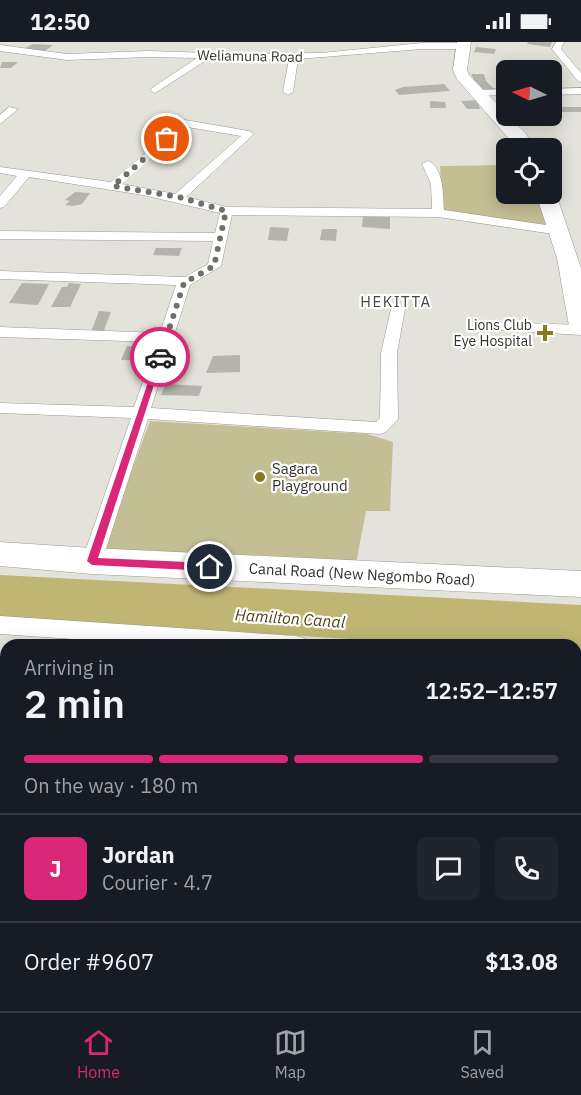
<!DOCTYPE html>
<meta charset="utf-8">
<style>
body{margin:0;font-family:"IBM Plex Sans",sans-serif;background:#20242c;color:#f1f3f6;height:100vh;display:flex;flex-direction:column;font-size:22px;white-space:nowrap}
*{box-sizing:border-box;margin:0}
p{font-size:20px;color:#9ea1a6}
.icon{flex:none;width:33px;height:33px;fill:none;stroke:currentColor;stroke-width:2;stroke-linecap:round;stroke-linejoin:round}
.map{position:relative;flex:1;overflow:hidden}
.drawer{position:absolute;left:0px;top:597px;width:582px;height:372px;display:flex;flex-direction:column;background:#171b24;border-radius:18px 18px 0 0;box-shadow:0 3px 15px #0003}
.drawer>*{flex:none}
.needle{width:39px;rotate:275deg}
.buttons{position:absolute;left:496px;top:18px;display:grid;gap:12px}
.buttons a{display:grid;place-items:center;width:66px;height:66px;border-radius:9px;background:#171b24;box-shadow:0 3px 15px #0003;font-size:30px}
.pin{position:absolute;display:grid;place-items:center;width:51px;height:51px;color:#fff;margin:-26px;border:3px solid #fff;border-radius:50%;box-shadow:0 2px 6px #0007}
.courier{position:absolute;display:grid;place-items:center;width:60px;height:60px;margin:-30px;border:4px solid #db2777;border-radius:50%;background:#fff;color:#222;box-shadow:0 2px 8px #0007}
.headline em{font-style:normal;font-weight:600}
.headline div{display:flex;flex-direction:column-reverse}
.headline{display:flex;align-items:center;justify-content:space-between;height:102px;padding:0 24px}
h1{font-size:39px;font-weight:600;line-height:45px}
.bar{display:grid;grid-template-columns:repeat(4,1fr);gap:9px 6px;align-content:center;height:72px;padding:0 24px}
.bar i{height:8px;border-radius:4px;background:#363941}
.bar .active{background:#db2777}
.bar p{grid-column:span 4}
.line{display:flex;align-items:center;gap:15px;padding:0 24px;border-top:2px solid #363941}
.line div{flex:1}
.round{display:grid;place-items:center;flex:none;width:63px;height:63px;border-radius:9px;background:#20242c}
.status{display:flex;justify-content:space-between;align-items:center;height:42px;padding:0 30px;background:#171b24;direction:ltr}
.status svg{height:16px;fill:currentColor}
.tabs{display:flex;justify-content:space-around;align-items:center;height:84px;border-top:2px solid #363941;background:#171b24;font-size:16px;color:#9ea1a6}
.tabs a{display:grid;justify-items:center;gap:3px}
.tabs .active{color:#db2777}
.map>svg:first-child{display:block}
.green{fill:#c4be95}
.water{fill:#c0b673}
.building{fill:#b5b4ac}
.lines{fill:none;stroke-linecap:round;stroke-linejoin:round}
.minor-casing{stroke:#999891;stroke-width:1}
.primary-casing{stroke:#999891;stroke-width:1}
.minor{fill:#fff;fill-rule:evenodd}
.primary{fill:#fff;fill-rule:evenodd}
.route{fill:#db2777}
.done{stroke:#70706b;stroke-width:6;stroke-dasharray:0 10.8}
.poi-dot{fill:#887a1f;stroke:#fff;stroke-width:2}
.labels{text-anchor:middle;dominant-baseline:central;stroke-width:4.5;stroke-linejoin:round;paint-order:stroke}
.far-street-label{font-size:14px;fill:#32322e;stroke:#fff}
.far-poi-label{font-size:14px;fill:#32322e;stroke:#fff;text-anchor:end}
.far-quarter-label{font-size:15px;letter-spacing:1.5px;fill:#484740;stroke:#fff}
.poi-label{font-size:15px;fill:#32322e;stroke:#fff;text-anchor:start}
.street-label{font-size:15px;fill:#32322e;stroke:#fff}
.water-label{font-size:16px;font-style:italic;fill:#4d4612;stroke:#fff}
</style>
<div class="status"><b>12:50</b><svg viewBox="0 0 49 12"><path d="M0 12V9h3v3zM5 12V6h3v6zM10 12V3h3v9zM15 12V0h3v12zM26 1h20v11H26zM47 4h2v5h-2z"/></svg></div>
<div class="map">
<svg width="581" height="969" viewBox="0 0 581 969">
<rect width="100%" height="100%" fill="#e4e3db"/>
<g class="green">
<path d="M507 123V152H538L552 185 443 168 440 124Z"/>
<path d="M150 379 367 392 393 400 390 469H366L356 522 101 511Z"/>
</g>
<path class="water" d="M0 533 581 563V611H576V603H446L0 575Z"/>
<g class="building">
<path d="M528 0H552L550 5 527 2Z"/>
<path d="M33 2 53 3 44 10 34 8 40 4 32 9 23 7Z"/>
<path d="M476 5 496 7 494 12 474 10Z"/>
<path d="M2 20H18L11 26H0Z"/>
<path d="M471 32H484L486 39 494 47 479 48Z"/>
<path d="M444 42 450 49 399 53 395 48 403 45Z"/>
<path d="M477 58 480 67H467L461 59Z"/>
<path d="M430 59 445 60 446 66H430Z"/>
<path d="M556 65H581V70H559Z"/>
<path d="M75 150 90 151 82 162 73 164 65 163 70 159 65 158Z"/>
<path d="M363 174H390V187L362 185Z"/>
<path d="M270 185 289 186 287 199 268 198Z"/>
<path d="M322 187H337L336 199 320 198Z"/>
<path d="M156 206H182L179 214 153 213Z"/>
<path d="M22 241 49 242 38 263 9 261Z"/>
<path d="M69 241 81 242 70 265H51L62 245H67Z"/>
<path d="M99 269 111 270 103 291 91 290Z"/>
<path d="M127 304 156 306 150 319 121 318Z"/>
<path d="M240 313V330L206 331 213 314Z"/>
<path d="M166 342 202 344 199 354 161 353Z"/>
<path d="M0 696 6 697V720L0 719Z"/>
</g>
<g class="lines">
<defs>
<g id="minor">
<path d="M556 0H564L561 7 581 31V40L578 39 552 7Z"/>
<path d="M422 1H464L468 4 464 7H422L298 17 293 50 288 53 283 50 289 17H208L155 51 150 48 152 46 197 16 148 15 67 18 0 9V3L67 12 148 9 241 12 321 11Z"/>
<path d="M581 46V52L552 53V47Z"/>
<path d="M507 47V53L476 54 471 51 476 48Z"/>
<path d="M9 65 18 67 0 82V73Z"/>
<path d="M185 78 249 89 254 92 186 155 227 165 432 167 431 142 422 122 428 119C444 125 443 154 444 168L560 185 566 189 560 193 438 175 232 173 221 224 190 243 151 366 376 380 380 376 381 311 391 267 398 263 405 267 397 311 398 377 386 390 380 392 148 377 102 519 99 525 92 527 85 525 82 519 131 376 0 371V361L134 365 157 300 0 295V285L160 291 176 243 0 237V229L185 235 208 222 213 199 0 197V189L215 191 220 171 143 153 29 135 4 165 0 166V154L17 134 0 131V125L111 140ZM187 85 241 94 175 152 122 142Z"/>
<path d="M489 280 581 283V293L484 287 482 284Z"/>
<path d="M0 574 296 594 304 596 307 603H160L0 592Z"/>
<path d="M576 611 581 612V632L576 631Z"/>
<path d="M434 963H464L462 969H432Z"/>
</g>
<g id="primary">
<path d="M457 0H471L467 28 469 33 526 92 535 106H517L457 37 453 28Z"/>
<path d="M552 148 556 152 581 226V291L572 289 569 284 557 216 536 152H552Z"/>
<path d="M0 500 92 506 581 529V555L92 532 0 524Z"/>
</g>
</defs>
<use href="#minor" class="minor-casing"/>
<use href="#primary" class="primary-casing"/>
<use href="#minor" class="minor"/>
<use href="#primary" class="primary"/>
</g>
<path class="route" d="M157 314 163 315 98 516 210 521 215 525 210 529 92 523 87 519Z"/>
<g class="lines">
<path class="done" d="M160 315 184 241 214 224 226 169 179 155 113 144 167 97"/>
</g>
<g class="poi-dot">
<path d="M542 282h6v6h6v6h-6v6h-6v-6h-6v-6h6z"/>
<circle cx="260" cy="435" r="6"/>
</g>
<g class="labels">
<g class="far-street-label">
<text transform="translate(250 14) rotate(1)">Weliamuna Road</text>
</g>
<g class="far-poi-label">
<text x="532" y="283">Lions Club<tspan x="532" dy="16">Eye Hospital</tspan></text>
</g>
<g class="far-quarter-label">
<text x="396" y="259">HEKITTA</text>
</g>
<g class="poi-label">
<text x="272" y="426">Sagara<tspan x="272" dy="17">Playground</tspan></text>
</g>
<g class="street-label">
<text transform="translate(362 532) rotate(3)">Canal Road (New Negombo Road)</text>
</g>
<g class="water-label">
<text transform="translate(290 576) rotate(4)">Hamilton Canal</text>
</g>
</g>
</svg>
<div class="buttons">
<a><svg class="needle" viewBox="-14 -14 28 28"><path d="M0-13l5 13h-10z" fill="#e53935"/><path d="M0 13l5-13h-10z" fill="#9ea1a6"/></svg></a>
<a><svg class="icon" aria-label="locate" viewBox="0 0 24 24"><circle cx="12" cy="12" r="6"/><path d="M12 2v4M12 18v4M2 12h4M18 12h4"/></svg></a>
</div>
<div class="pin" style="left:167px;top:97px;background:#ea580c"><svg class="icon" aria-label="bag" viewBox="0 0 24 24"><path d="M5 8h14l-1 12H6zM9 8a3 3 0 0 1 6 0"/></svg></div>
<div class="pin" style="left:210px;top:525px;background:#1f2937"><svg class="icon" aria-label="home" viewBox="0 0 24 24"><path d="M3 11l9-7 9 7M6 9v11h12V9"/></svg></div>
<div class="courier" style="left:160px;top:315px"><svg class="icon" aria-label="car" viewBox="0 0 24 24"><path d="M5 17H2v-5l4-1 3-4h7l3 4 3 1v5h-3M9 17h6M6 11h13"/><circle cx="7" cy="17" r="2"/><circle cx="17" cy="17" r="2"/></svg></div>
<section class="drawer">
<div class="headline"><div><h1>2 min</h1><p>Arriving in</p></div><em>12:52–12:57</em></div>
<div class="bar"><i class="active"></i><i class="active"></i><i class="active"></i><i></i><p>On the way · 180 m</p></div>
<div class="line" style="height:108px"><b class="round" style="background:#db2777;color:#fff">J</b><div><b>Jordan</b><p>Courier · 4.7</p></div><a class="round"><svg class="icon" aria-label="chat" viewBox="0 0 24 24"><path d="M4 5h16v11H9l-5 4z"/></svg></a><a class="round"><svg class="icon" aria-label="phone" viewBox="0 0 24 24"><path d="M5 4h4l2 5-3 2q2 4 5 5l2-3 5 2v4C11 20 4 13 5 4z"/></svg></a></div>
<div class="line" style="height:78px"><div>Order #9607</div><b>$13.08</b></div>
</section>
</div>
<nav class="tabs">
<a class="active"><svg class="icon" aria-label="home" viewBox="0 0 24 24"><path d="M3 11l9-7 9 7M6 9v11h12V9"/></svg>Home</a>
<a><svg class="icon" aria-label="map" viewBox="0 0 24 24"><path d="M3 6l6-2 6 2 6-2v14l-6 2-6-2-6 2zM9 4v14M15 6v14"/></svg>Map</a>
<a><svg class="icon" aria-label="saved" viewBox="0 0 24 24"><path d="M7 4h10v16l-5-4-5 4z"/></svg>Saved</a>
</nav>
